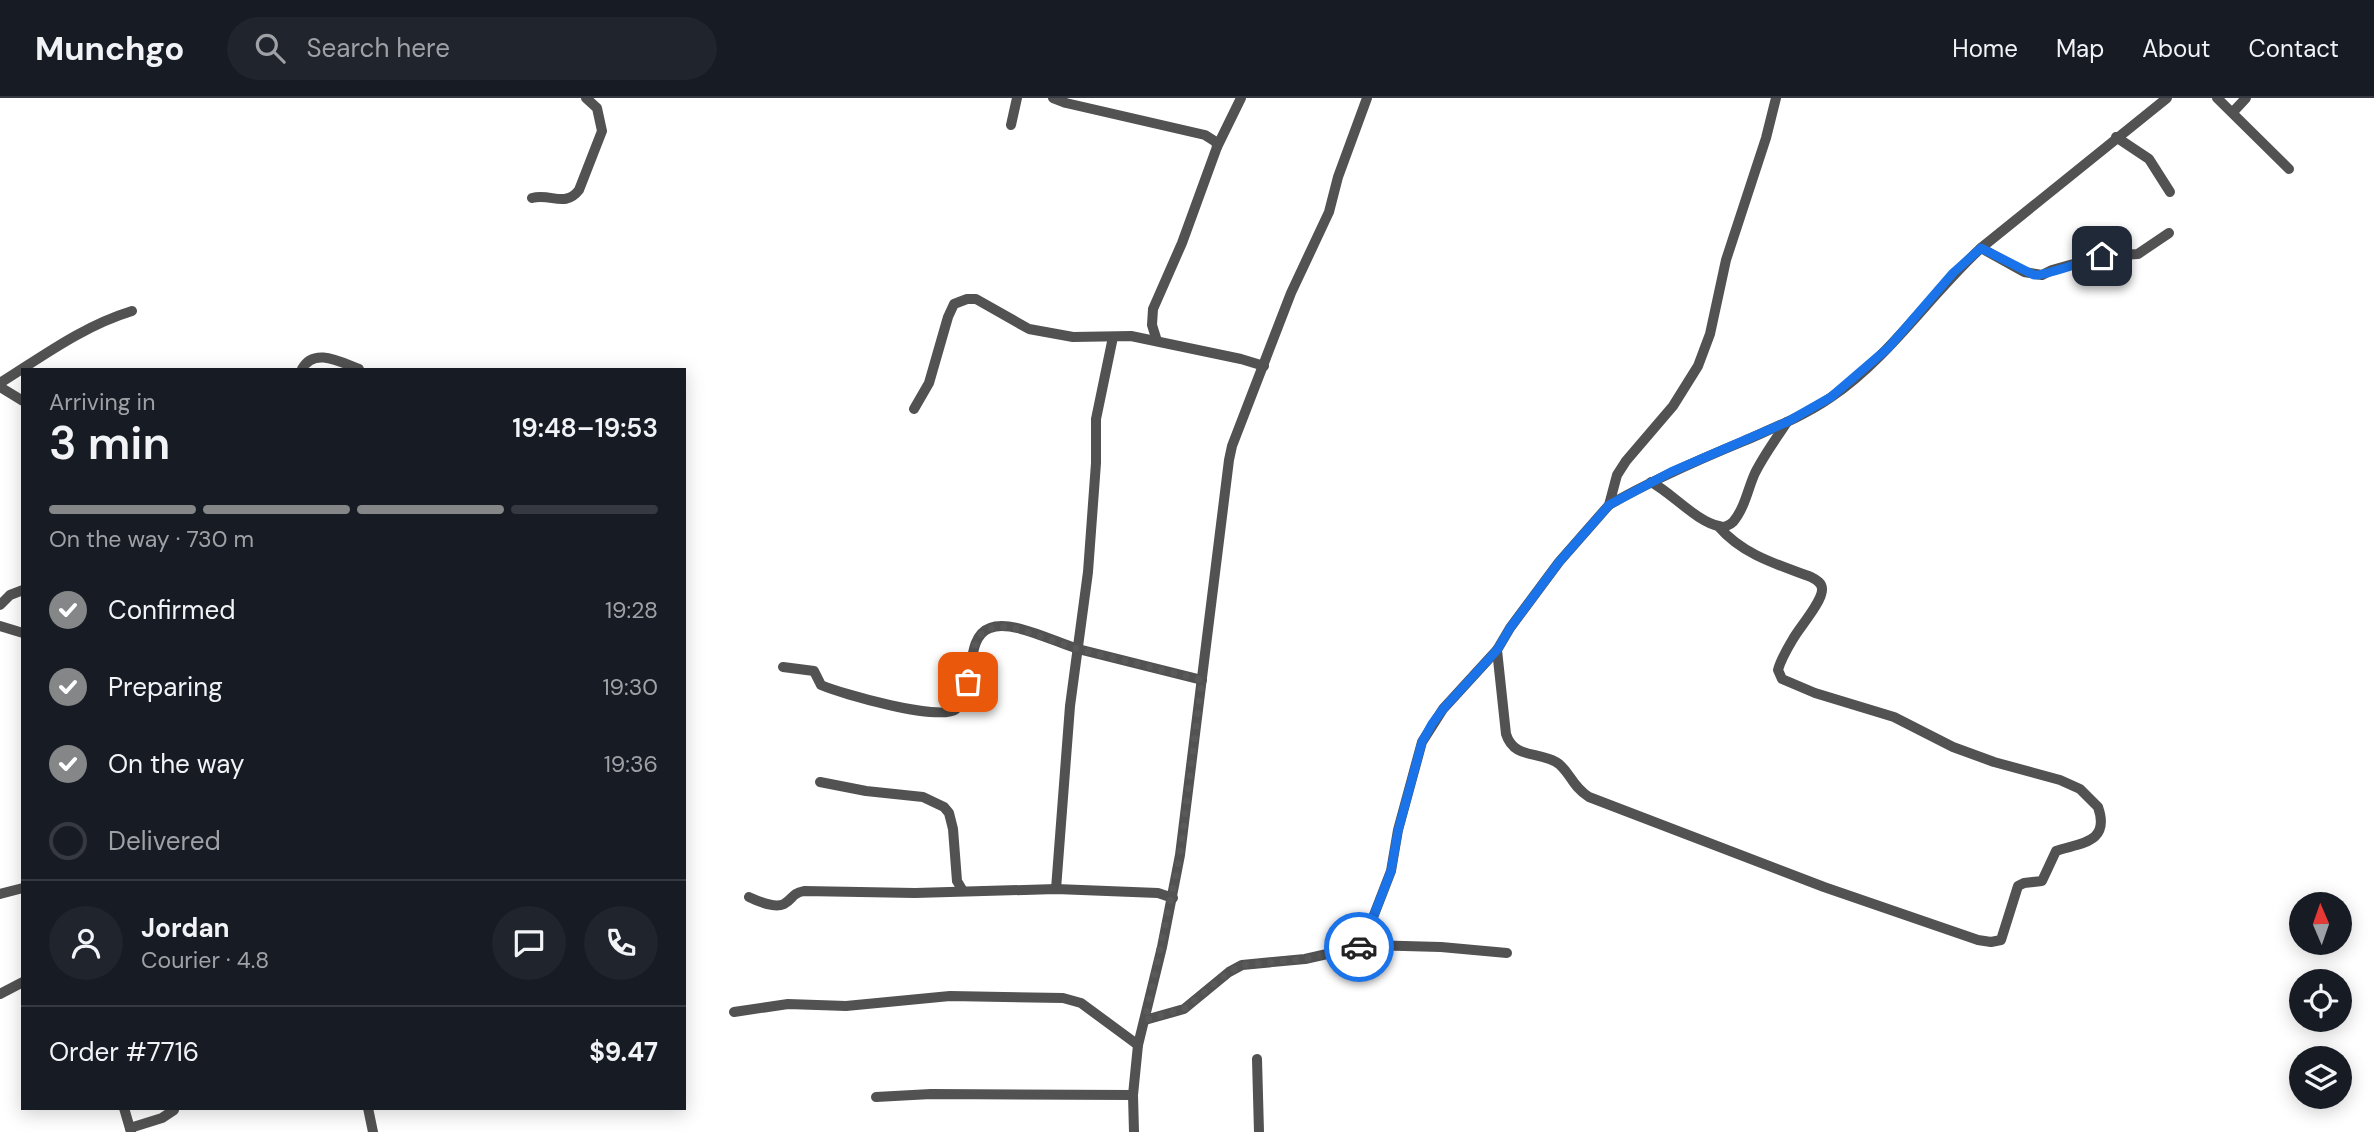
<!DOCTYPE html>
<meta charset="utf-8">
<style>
body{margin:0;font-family:"DM Sans",sans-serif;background:#20242c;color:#f1f3f6;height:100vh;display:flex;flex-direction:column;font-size:26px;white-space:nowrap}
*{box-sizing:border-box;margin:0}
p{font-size:23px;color:#9ea1a6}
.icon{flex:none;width:38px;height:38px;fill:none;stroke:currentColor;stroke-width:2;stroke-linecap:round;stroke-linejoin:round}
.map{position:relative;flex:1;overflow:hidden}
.drawer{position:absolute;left:21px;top:270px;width:665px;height:742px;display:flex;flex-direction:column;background:#171b24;border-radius:0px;box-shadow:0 4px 18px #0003}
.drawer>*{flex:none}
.needle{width:46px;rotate:358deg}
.fabs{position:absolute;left:2289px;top:794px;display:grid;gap:14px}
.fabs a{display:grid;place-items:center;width:63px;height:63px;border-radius:50%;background:#171b24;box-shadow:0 4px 18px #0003;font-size:35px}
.pin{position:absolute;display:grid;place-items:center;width:60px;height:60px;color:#fff;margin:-30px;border-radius:14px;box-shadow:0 4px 10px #0006}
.courier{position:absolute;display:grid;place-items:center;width:70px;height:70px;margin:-35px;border:5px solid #1a73e8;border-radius:50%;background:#fff;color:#222;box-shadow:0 2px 9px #0007}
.summary em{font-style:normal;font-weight:600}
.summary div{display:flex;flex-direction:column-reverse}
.summary{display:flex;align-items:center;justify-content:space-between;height:119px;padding:0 28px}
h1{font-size:46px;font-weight:600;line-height:52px}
.bar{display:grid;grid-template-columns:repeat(4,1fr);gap:10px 7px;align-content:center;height:84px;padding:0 28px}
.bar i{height:9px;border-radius:5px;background:#363941}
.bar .selected{background:#858687}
.bar p{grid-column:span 4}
.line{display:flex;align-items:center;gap:18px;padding:0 28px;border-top:2px solid #363941}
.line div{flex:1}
.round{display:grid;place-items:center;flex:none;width:74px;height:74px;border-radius:37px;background:#20242c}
ol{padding:0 28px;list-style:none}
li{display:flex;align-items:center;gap:21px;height:77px}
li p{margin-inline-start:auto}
li .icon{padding:7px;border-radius:50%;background:#858687;color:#fff;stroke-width:4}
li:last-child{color:#9ea1a6}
li i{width:38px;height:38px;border:4px solid #363941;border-radius:50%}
header{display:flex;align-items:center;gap:42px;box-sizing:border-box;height:98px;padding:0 35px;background:#171b24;border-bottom:2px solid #363941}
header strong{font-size:33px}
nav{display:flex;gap:38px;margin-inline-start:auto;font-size:24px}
.search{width:490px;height:63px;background:#20242c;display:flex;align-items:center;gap:18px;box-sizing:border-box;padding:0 24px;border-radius:38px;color:#9ea1a6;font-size:26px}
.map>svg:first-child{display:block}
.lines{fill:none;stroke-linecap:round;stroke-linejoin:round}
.minor{stroke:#525252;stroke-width:10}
.done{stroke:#595959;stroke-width:7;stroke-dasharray:0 12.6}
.route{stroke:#1a73e8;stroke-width:9}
</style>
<header>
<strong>Munchgo</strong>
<div class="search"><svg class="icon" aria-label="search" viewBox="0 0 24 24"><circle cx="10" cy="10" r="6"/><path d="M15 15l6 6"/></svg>Search here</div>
<nav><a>Home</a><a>Map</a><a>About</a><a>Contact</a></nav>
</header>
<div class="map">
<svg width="2374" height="1034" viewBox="0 0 2374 1034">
<rect width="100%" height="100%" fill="#fff"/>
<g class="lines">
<g class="minor">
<path d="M1053 0 1066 5 1205 37 1216 44 1217 49 1182 145 1153 211 1152 227 1157 243"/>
<path d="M2217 0 2289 71"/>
<path d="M2233 14 2246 0"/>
<path d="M1011 27 1017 0"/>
<path d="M2116 39 2149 61 2170 94"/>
<path d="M1217 49 1241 0"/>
<path d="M532 100C551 95 565 110 579 92L602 33 597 10 586 0"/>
<path d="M1981 150 2024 174 2042 177 2052 172 2102 158 2138 156 2169 135"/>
<path d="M302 271C314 249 340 264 359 271"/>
<path d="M0 285C43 258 83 228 132 213"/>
<path d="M0 289 23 303"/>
<path d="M914 311 929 285 948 219 954 206 967 201H976L1029 231 1073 239 1131 238 1241 261 1264 268"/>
<path d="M1651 384C1672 395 1697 424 1719 428 1724 430 1730 427 1733 424 1745 410 1748 390 1755 375 1764 357 1776 341 1787 324"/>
<path d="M1609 407C1652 382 1698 362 1744 343 1773 330 1804 318 1830 300 1889 260 1929 198 1981 150L2167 0"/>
<path d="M1719 429C1743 457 1779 467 1811 479 1817 482 1822 485 1822 491 1823 503 1799 530 1793 541 1787 551 1781 561 1778 572L1782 581 1815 595 1894 619 1953 649 1994 664 2060 682 2080 691 2098 709C2111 746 2078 745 2056 753L2042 783 2024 785 2018 788 2001 842 1991 844 1978 842 1824 789 1589 699C1571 688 1569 671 1556 664 1537 653 1514 661 1506 636L1497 552 1510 530 1559 464 1609 407 1617 377 1626 363 1673 308 1698 268 1710 236 1726 162 1766 40 1776 0"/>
<path d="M0 507 10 497 23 492"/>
<path d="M0 528 23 535"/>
<path d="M783 569 814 573 821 587C842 596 940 624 956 611 977 593 963 539 990 530 1013 521 1058 546 1082 552 1122 562 1162 572 1202 582"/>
<path d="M820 684 866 693 923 699 944 709 949 715 953 731 957 783 963 793"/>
<path d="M1056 791 1070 608 1088 474 1096 365V321L1113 239"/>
<path d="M0 796 23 790"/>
<path d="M749 799C758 803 774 811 784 806 794 800 791 796 804 793L915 795 1056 791 1158 795 1173 800"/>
<path d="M1367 847 1372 822 1391 773 1398 732 1422 644 1443 611 1497 552"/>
<path d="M0 896 23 884"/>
<path d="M734 914 788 906 846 908 950 898 1063 900 1081 905 1138 947"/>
<path d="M1145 922 1184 911 1229 874 1242 867 1305 861 1367 847 1441 849 1507 855"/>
<path d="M1257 961 1259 1034"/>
<path d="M876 999 931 996 1133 997"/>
<path d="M124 1010 131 1034"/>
<path d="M368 1010 373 1034"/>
<path d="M130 1030 162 1020 174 1012"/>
<path d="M1134 1034 1133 997 1138 947 1162 849 1180 757 1229 362 1232 348 1291 195 1329 114 1338 79 1367 0"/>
</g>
</g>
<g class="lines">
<path class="done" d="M968 584 976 542 985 532 998 528 1019 531 1078 551 1202 582 1180 757 1145 922 1184 911 1229 874 1242 867 1305 861 1359 849"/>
<path class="route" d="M1359 849 1367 847 1372 822 1391 773 1398 733 1422 644 1432 626 1443 611 1497 552 1510 530 1559 464 1609 407 1671 374 1787 324 1831 299 1888 250 1953 175 1981 150 2034 177C2046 178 2086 162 2102 158"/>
</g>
</svg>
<div class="fabs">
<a><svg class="needle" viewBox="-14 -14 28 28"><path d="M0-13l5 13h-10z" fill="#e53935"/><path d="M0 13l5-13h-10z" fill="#9ea1a6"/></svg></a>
<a><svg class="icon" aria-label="locate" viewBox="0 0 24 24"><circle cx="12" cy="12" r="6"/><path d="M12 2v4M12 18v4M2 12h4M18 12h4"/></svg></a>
<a><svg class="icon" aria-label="layers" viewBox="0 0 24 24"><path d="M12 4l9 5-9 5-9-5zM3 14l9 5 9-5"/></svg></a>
</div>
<div class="pin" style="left:968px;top:584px;background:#ea580c"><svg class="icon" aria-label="bag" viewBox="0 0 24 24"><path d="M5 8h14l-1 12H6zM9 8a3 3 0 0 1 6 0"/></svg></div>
<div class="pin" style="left:2102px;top:158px;background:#1f2937"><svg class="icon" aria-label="home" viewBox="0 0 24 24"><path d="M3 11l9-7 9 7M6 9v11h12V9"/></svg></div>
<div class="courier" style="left:1359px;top:849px"><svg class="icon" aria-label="car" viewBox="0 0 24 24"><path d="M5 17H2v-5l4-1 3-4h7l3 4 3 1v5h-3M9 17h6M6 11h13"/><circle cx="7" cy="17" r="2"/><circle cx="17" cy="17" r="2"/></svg></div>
<section class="drawer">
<div class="summary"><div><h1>3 min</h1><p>Arriving in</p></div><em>19:48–19:53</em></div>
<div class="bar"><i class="selected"></i><i class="selected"></i><i class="selected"></i><i></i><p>On the way · 730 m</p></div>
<ol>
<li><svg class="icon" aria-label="check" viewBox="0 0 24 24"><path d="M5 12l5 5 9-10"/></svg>Confirmed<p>19:28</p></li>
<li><svg class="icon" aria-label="check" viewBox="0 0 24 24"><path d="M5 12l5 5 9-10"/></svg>Preparing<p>19:30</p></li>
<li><svg class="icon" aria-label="check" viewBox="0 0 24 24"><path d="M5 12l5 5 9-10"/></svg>On the way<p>19:36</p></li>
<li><i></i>Delivered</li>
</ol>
<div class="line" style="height:126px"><a class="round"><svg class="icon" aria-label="person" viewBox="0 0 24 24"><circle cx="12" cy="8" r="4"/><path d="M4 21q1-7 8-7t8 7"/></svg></a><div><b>Jordan</b><p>Courier · 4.8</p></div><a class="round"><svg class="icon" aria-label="chat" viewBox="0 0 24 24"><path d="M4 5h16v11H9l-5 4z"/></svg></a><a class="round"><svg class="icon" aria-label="phone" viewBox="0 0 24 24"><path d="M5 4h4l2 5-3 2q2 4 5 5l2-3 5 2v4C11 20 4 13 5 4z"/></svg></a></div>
<div class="line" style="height:91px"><div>Order #7716</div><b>$9.47</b></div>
</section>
</div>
